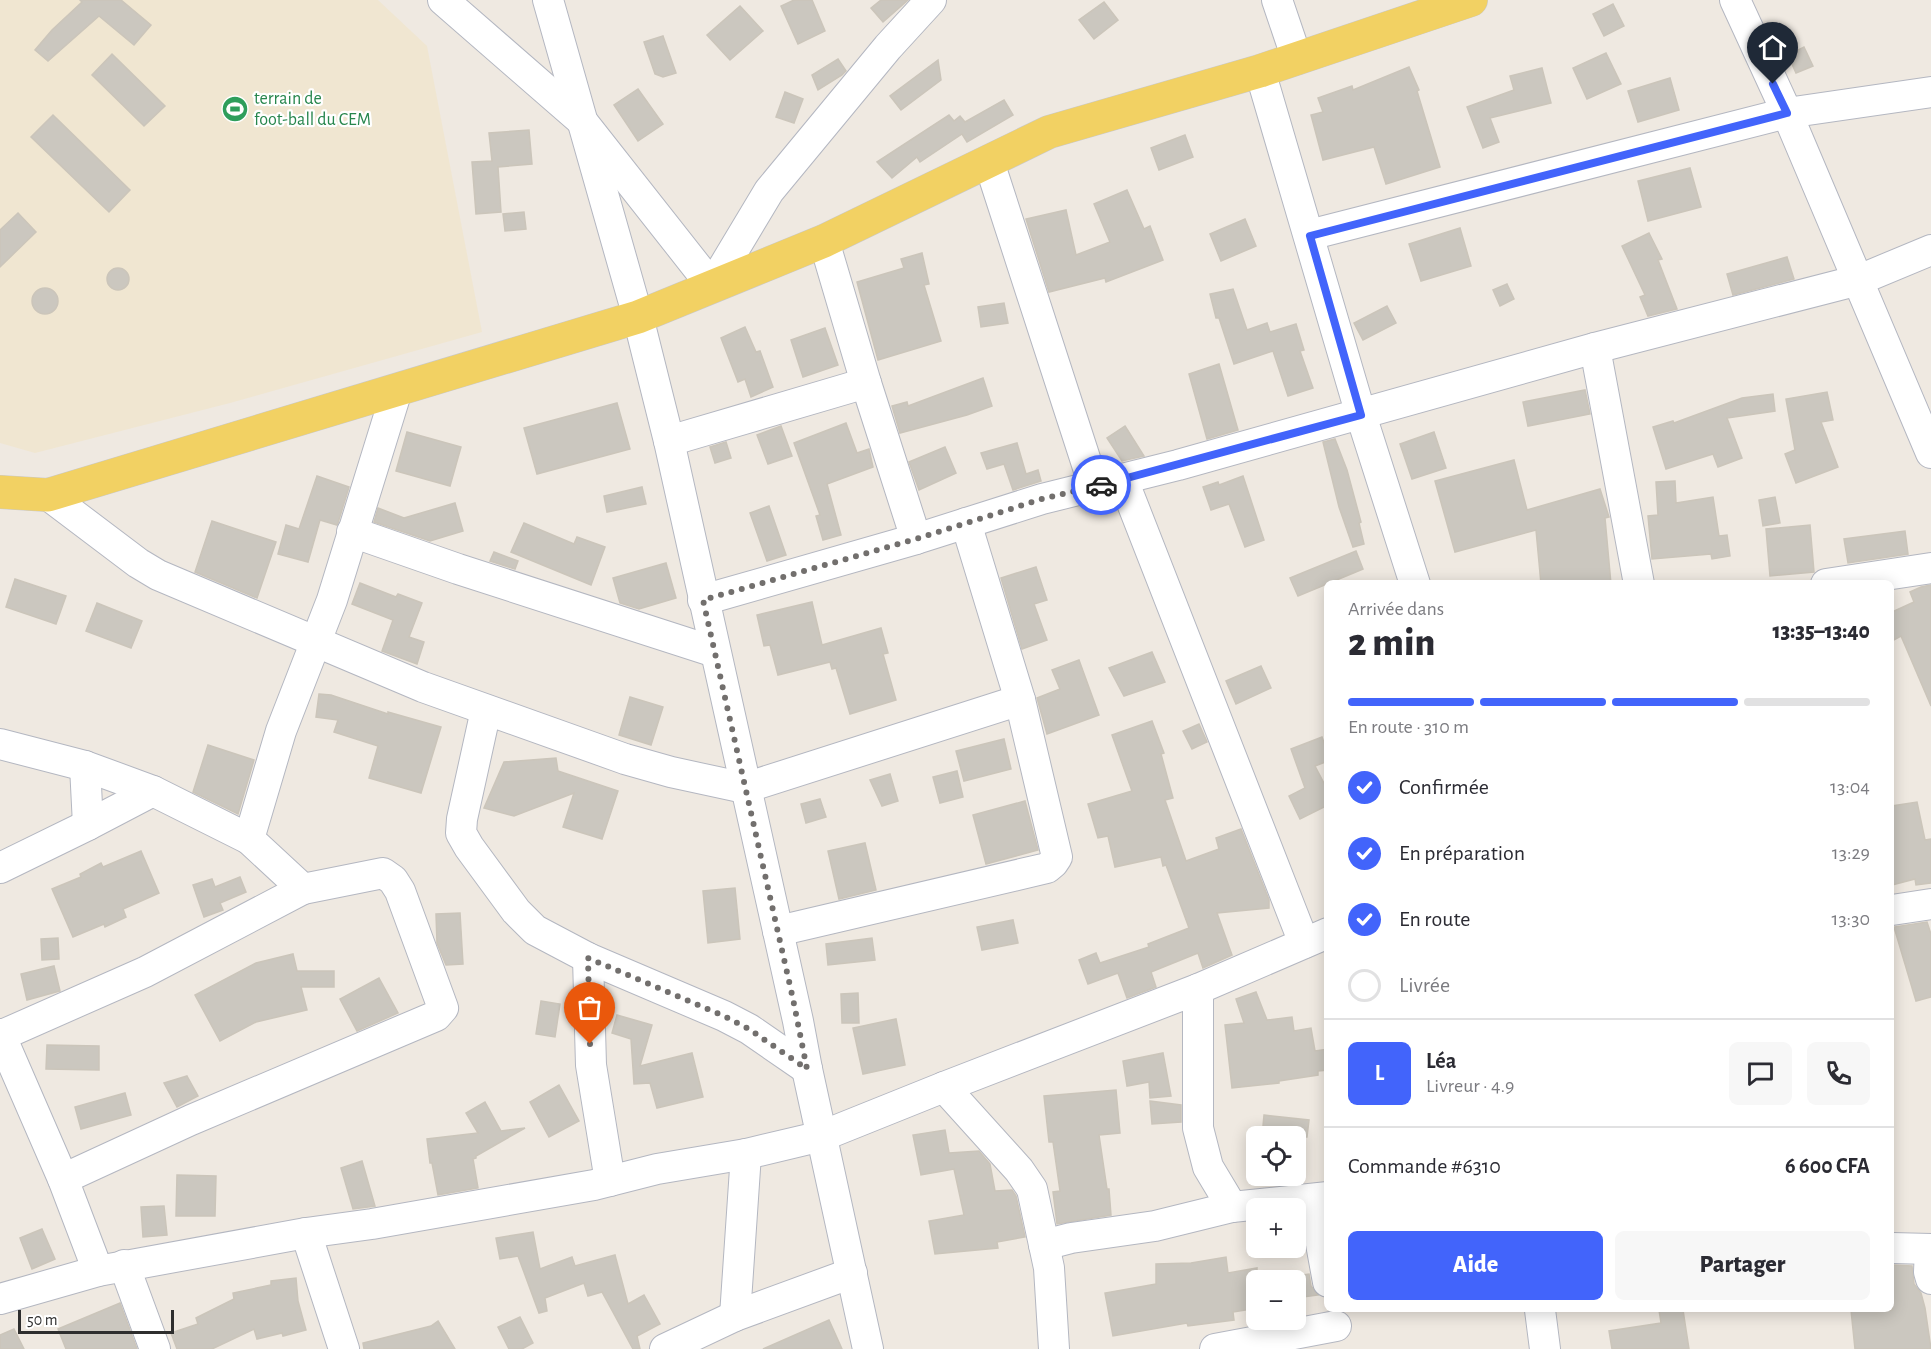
<!DOCTYPE html>
<html lang="fr">
<meta charset="utf-8">
<style>
body{margin:0;font-family:"Alegreya Sans",sans-serif;background:#f7f7f7;color:#2b2b33;height:100vh;display:flex;flex-direction:column;font-size:22px;white-space:nowrap}
*{box-sizing:border-box;margin:0}
p{font-size:20px;color:#7c7c81}
.icon{flex:none;width:33px;height:33px;fill:none;stroke:currentColor;stroke-width:2;stroke-linecap:round;stroke-linejoin:round}
.map{position:relative;flex:1;overflow:hidden}
.panel{position:absolute;left:1324px;top:580px;width:570px;height:732px;display:flex;flex-direction:column;background:#fff;border-radius:9px;box-shadow:0 3px 15px #0003}
.panel>*{flex:none}
.tools{position:absolute;left:1246px;top:1126px;display:grid;gap:12px}
.tools a{display:grid;place-items:center;width:60px;height:60px;border-radius:9px;background:#fff;box-shadow:0 3px 15px #0003;font-size:30px}
.scale{position:absolute;left:18px;bottom:15px;width:156px;box-sizing:border-box;padding-left:6px;border:3px solid #2e2e2e;border-top:0;font-size:16px;line-height:21px;white-space:nowrap;color:#2e2e2e;-webkit-text-stroke:4px #fff;paint-order:stroke}
.pin{position:absolute;display:grid;place-items:center;width:51px;height:51px;color:#fff;margin:-62px -26px;border-radius:50% 50% 50% 0;rotate:-45deg;box-shadow:0 0 6px #0007}
.pin .icon{rotate:45deg}
.courier{position:absolute;display:grid;place-items:center;width:60px;height:60px;margin:-30px;border:4px solid #4264fb;border-radius:50%;background:#fff;color:#222;box-shadow:0 2px 8px #0007}
.summary em{font-style:normal;font-weight:800}
.summary div{display:flex;flex-direction:column-reverse}
.summary{display:flex;align-items:center;justify-content:space-between;height:102px;padding:0 24px}
h1{font-size:39px;font-weight:800;line-height:45px}
.bar{display:grid;grid-template-columns:repeat(4,1fr);gap:9px 6px;align-content:center;height:72px;padding:0 24px}
.bar i{height:8px;border-radius:4px;background:#e1e1e2}
.bar .selected{background:#4264fb}
.bar p{grid-column:span 4}
.line{display:flex;align-items:center;gap:15px;padding:0 24px;border-top:2px solid #e1e1e2}
.line div{flex:1}
.round{display:grid;place-items:center;flex:none;width:63px;height:63px;border-radius:9px;background:#f7f7f7}
ol{padding:0 24px;list-style:none}
li{display:flex;align-items:center;gap:18px;height:66px}
li p{margin-inline-start:auto}
li .icon{padding:6px;border-radius:50%;background:#4264fb;color:#fff;stroke-width:4}
li:last-child{color:#7c7c81}
li i{width:33px;height:33px;border:3px solid #e1e1e2;border-radius:50%}
.button{display:flex;gap:12px;margin-top:auto;padding:12px 24px}
.button a{flex:1;height:69px;border-radius:9px;background:#4264fb;color:#fff;font-size:24px;font-weight:800;line-height:69px;text-align:center}
.button a+a{background:#f7f7f7;color:#2b2b33}
.map>svg:first-child{display:block}
.education{fill:#f0e6d1}
.building{fill:#cbc7bf;stroke:#cbc5ba;stroke-width:1.5}
.lines{fill:none;stroke-linecap:round;stroke-linejoin:round}
.minor-casing{stroke:#b4b7c1;stroke-width:32}
.major-casing{stroke:#c9c9c9;stroke-width:34}
.minor{stroke:#fff;stroke-width:30}
.major{stroke:#f2d163;stroke-width:33}
.done{stroke:#726f6d;stroke-width:6;stroke-dasharray:0 10.8}
.route{stroke:#4264fb;stroke-width:8}
.labels{text-anchor:middle;dominant-baseline:central;stroke-width:4.5;stroke-linejoin:round;paint-order:stroke}
.leisure-label{font-size:18px;fill:#27864d;stroke:#fff;text-anchor:start}
</style>
<div class="map">
<svg width="1931" height="1349" viewBox="0 0 1931 1349">
<rect width="100%" height="100%" fill="#efe9e1"/>
<path class="education" d="M0 0H378L427 46 482 332 230 403 35 453 0 443Z"/>
<g class="building">
<path d="M80 0H121L151 25 134 45 99 16 48 61 35 50 52 30 82 2Z"/>
<path d="M794 0H812L825 31 798 44 781 6Z"/>
<path d="M881 0H908L883 22 871 8Z"/>
<path d="M1104 2 1118 20 1094 39 1079 20Z"/>
<path d="M1613 4 1624 26 1604 36 1593 14Z"/>
<path d="M740 6 763 31 730 60 707 35Z"/>
<path d="M663 36 676 73 663 77 655 74 644 42Z"/>
<path d="M1804 47 1813 66 1796 73 1788 55Z"/>
<path d="M1606 53 1621 84 1587 99 1573 68Z"/>
<path d="M112 54 165 106 144 126 92 75Z"/>
<path d="M838 59 846 71 842 75 818 90 812 75Z"/>
<path d="M938 60 941 80 901 110 890 96Z"/>
<path d="M1409 67 1419 90 1417 91 1440 167 1386 184 1374 147 1323 160 1311 115 1323 112 1318 98 1352 86 1353 90Z"/>
<path d="M1542 68 1551 103 1490 118 1499 142 1483 148 1467 107 1514 90 1510 76Z"/>
<path d="M1670 78 1679 110 1638 122 1628 91Z"/>
<path d="M638 89 663 124 638 141 614 105Z"/>
<path d="M785 92 803 99 794 123 776 117Z"/>
<path d="M1004 100 1013 115 967 142 962 134 920 162 917 157 892 178 877 162 949 115 954 121 960 116 965 122Z"/>
<path d="M53 115 130 190 109 212 31 137Z"/>
<path d="M529 130 532 164 498 167 501 212 476 214 472 162 492 161 489 133Z"/>
<path d="M1185 135 1193 157 1159 170 1151 148Z"/>
<path d="M1690 168 1701 207 1648 221 1638 181Z"/>
<path d="M1127 190 1144 229 1150 226 1163 260 1106 282 1105 278 1049 292 1026 219 1066 210 1076 255 1110 242 1094 204Z"/>
<path d="M524 212 526 229 505 231 503 214Z"/>
<path d="M18 213 36 232 0 267V230Z"/>
<path d="M1245 219 1256 246 1221 261 1210 234Z"/>
<path d="M1460 228 1471 266 1421 281 1409 244Z"/>
<path d="M1649 233 1662 259 1658 260 1677 309 1648 316 1640 297 1645 295 1622 246Z"/>
<path d="M922 253 929 284 924 285 941 341 878 360 857 282 904 268 901 259Z"/>
<path d="M1787 257 1794 279 1733 295 1727 274Z"/>
<circle cx="118" cy="279" r="11"/>
<path d="M1507 284 1514 299 1500 306 1493 290Z"/>
<circle cx="45" cy="301" r="13"/>
<path d="M1233 289 1247 330 1267 323 1270 332 1296 324 1304 350 1300 351 1313 388 1288 396 1273 351 1234 364 1219 318H1216L1210 294Z"/>
<path d="M1004 303 1008 323 981 327 978 307Z"/>
<path d="M1387 306 1396 323 1363 340 1354 323Z"/>
<path d="M745 327 756 352 760 351 773 387 751 397 745 379 738 382 721 338Z"/>
<path d="M825 328 838 365 803 377 791 340Z"/>
<path d="M1219 364 1238 430 1207 439 1189 374Z"/>
<path d="M983 378 992 406 967 415 900 433 892 406 907 402 908 406Z"/>
<path d="M1585 390 1590 414 1528 426 1523 402Z"/>
<path d="M1827 392 1833 420 1821 422 1838 467 1796 483 1785 454 1795 450 1786 399Z"/>
<path d="M1773 394 1775 411 1727 418 1742 458 1718 467 1713 454 1666 469 1653 427 1673 421 1674 423 1742 398Z"/>
<path d="M617 403 630 449 537 474 524 428Z"/>
<path d="M846 423 857 453 869 449 873 467 827 484 841 535 823 540 816 516 820 515 794 443Z"/>
<path d="M781 426 792 456 768 464 757 435Z"/>
<path d="M1125 426 1144 456 1122 461 1107 438Z"/>
<path d="M407 432 461 447 450 486 396 471Z"/>
<path d="M1434 432 1446 468 1412 479 1400 444Z"/>
<path d="M1335 439 1347 470 1361 522 1359 523 1364 544 1353 547 1339 507 1323 442Z"/>
<path d="M726 442 731 458 715 463 710 447Z"/>
<path d="M1017 443 1026 474 1038 470 1041 481 1013 490 1004 464 987 469 981 453Z"/>
<path d="M945 447 956 473 919 490 909 462Z"/>
<path d="M1514 460 1527 510 1600 489 1609 517 1605 518 1611 584H1541L1536 530 1455 552 1435 481Z"/>
<path d="M317 476 349 487 338 523 337 525 320 520 308 562 278 554 286 525 299 529Z"/>
<path d="M1243 476 1264 540 1245 547 1229 504 1211 510 1203 487 1218 482 1219 485Z"/>
<path d="M1675 481 1676 503 1713 497 1719 536 1727 535 1730 556 1712 559 1711 554 1652 559 1648 516 1658 515 1656 482Z"/>
<path d="M642 487 646 504 607 512 604 496Z"/>
<path d="M1775 497 1780 523 1763 526 1759 500Z"/>
<path d="M455 503 463 531 430 541 374 522 378 508 404 518Z"/>
<path d="M769 506 786 555 767 561 750 513Z"/>
<path d="M212 521 276 542 257 598 195 572Z"/>
<path d="M524 523 574 544 577 537 605 547 591 585 511 552Z"/>
<path d="M1810 525 1814 572 1770 576 1766 529Z"/>
<path d="M1905 531 1908 554 1848 563 1844 539Z"/>
<path d="M1356 551 1363 569 1298 596 1290 578Z"/>
<path d="M494 552 518 561 515 569 490 561Z"/>
<path d="M666 563 676 598 639 609 620 603 613 578Z"/>
<path d="M1036 567 1047 600 1034 604 1047 640 1022 649 1001 578Z"/>
<path d="M15 579 66 596 56 624 6 607Z"/>
<path d="M360 583 396 597 398 594 422 603 409 637 424 642 417 664 382 651 393 620 352 604Z"/>
<path d="M1931 585V706L1901 636 1892 641V612L1914 602 1910 592 1921 587Z"/>
<path d="M812 602 822 645 881 628 888 653 883 654 896 700 850 714 836 668 832 669 830 662 778 675 770 645 764 646 757 615Z"/>
<path d="M97 603 142 621 131 648 86 631Z"/>
<path d="M1152 652 1165 682 1124 696 1109 668Z"/>
<path d="M1079 660 1099 715 1047 734 1037 698 1060 689 1052 670Z"/>
<path d="M1261 666 1271 688 1236 704 1226 681Z"/>
<path d="M319 694 331 695 388 714V712L441 727 421 793 369 778 378 746 334 732 338 720 316 717Z"/>
<path d="M630 697 663 707 651 745 619 735Z"/>
<path d="M1152 721 1164 753 1161 754 1173 798 1165 800 1186 861 1219 849 1216 838 1241 829 1269 900V908L1217 913 1232 955 1203 968 1198 953 1151 972 1156 987 1127 998 1118 973 1088 984 1079 960 1096 953 1100 963 1149 947 1148 944 1189 928 1166 865 1163 866 1161 857 1115 867 1108 836 1098 838 1088 804 1132 791 1112 735Z"/>
<path d="M1199 724 1207 742 1192 749 1183 731Z"/>
<path d="M1322 737 1328 754V761L1315 766 1328 791V805L1300 819 1289 796 1305 788 1291 749Z"/>
<path d="M1004 739 1011 769 964 781 956 751Z"/>
<path d="M208 745 254 760 238 814 193 792Z"/>
<path d="M556 758 558 771 618 791 602 839 563 827 574 793 514 816 484 808 504 762Z"/>
<path d="M957 771 963 797 940 803 933 777Z"/>
<path d="M890 774 898 801 882 806 870 780Z"/>
<path d="M820 799 826 817 806 823 801 804Z"/>
<path d="M1025 801 1038 850 986 864 973 815Z"/>
<path d="M1917 802 1925 840 1931 839V883L1916 885 1915 879 1892 885V806Z"/>
<path d="M865 843 876 890 839 899 828 851Z"/>
<path d="M141 851 159 893 123 909 126 917 105 927 104 924 73 937 52 889 81 877 80 874 101 863 103 867Z"/>
<path d="M240 877 246 892 220 903 223 910 204 917 193 885 212 879 215 887Z"/>
<path d="M735 888 740 939 708 943 703 891Z"/>
<path d="M460 913 463 964 446 965 437 943 436 914Z"/>
<path d="M1013 920 1018 943 982 950 977 927Z"/>
<path d="M1927 922 1931 934V997L1916 1001 1894 927Z"/>
<path d="M58 938 59 959 42 960 41 939Z"/>
<path d="M872 938 875 960 828 965 826 944Z"/>
<path d="M293 954 297 971H334V987H301L307 1010 256 1022 220 1041 195 995 256 963Z"/>
<path d="M54 966 60 991 27 1000 21 974Z"/>
<path d="M379 978 398 1013 357 1031 340 999Z"/>
<path d="M1256 992 1267 1020 1292 1017 1294 1031 1311 1028 1315 1051 1328 1049V1070L1318 1071V1075L1279 1081V1083L1232 1088 1225 1025 1244 1023 1236 999Z"/>
<path d="M858 993 859 1023H842L841 994Z"/>
<path d="M541 1001 560 1004 555 1037 536 1034Z"/>
<path d="M617 1015 652 1025 640 1066 692 1053 703 1097 657 1108 650 1083 634 1084 631 1039 612 1033Z"/>
<path d="M896 1019 905 1065 863 1074 853 1028Z"/>
<path d="M47 1045 99 1046V1070L46 1069Z"/>
<path d="M1163 1053 1171 1096 1150 1098 1149 1082 1127 1086 1123 1061Z"/>
<path d="M187 1076 198 1096 177 1107 164 1083Z"/>
<path d="M559 1085 579 1121 549 1137 530 1102Z"/>
<path d="M1116 1090 1120 1133 1099 1135 1107 1189H1109L1111 1215 1057 1224 1053 1192 1060 1191 1053 1142H1049L1044 1096Z"/>
<path d="M125 1093 131 1115 81 1129 75 1107Z"/>
<path d="M1150 1101 1181 1105V1122L1152 1124Z"/>
<path d="M485 1102 501 1131 525 1128 476 1156V1158L473 1159 478 1188 438 1195 432 1163H430L427 1139 478 1133 466 1113Z"/>
<path d="M1264 1115 1309 1120 1307 1137H1262Z"/>
<path d="M945 1130 949 1153 979 1151 990 1164 995 1191 1012 1190 1016 1196 1025 1237 997 1242 998 1248 935 1254 929 1221 964 1215 954 1169 921 1175 913 1135Z"/>
<path d="M362 1161 375 1206 353 1209 341 1168Z"/>
<path d="M177 1175 216 1176 215 1216H176Z"/>
<path d="M164 1206 167 1235 143 1237 141 1207Z"/>
<path d="M42 1229 55 1259 32 1269 20 1238Z"/>
<path d="M533 1232 540 1269 572 1257 575 1266 615 1255 628 1304 644 1295 660 1324 637 1336 640 1349H633L602 1292 588 1296 584 1283 545 1298 547 1311 539 1313 518 1256 500 1259 496 1238Z"/>
<path d="M1226 1257 1228 1273 1257 1268V1308L1233 1312 1234 1320 1188 1326 1187 1323 1113 1336 1105 1293 1156 1284V1264L1191 1263Z"/>
<path d="M1892 1265 1912 1266 1914 1284 1921 1293 1925 1308 1931 1349H1855L1851 1310H1892Z"/>
<path d="M1309 1274 1311 1286 1318 1295 1296 1298V1276Z"/>
<path d="M296 1278 298 1301 306 1330 283 1336 282 1333 257 1339 254 1329 212 1349H177L171 1333 198 1324 196 1318 234 1299 233 1293 271 1285V1281Z"/>
<path d="M120 1303 137 1349H66L58 1329Z"/>
<path d="M1659 1310H1683L1689 1349H1612L1609 1331 1661 1323Z"/>
<path d="M520 1317 533 1343 522 1349H509L498 1327Z"/>
<path d="M829 1320 842 1349H763Z"/>
<path d="M438 1321 455 1349H364L363 1343 431 1326Z"/>
<path d="M14 1329 24 1349H0V1335Z"/>
</g>
<g class="lines">
<defs>
<g id="minor">
<path d="M443 0 582 121 712 286 769 191 888 47 931 0"/>
<path d="M548 0 638 317 669 441 798 1021 807 1069 868 1349"/>
<path d="M1277 0 1297 59"/>
<path d="M1735 0 1787 113 1931 453"/>
<path d="M1260 71 1361 415 1415 584"/>
<path d="M989 162 1094 486"/>
<path d="M1309 235 1787 113 1931 92"/>
<path d="M824 241 866 383 916 539"/>
<path d="M1595 348 1639 584"/>
<path d="M669 441 866 383"/>
<path d="M1123 480 1304 943"/>
<path d="M48 495 138 563 158 575 423 687 625 759 671 772 745 788 1020 700"/>
<path d="M352 532 458 569 715 652"/>
<path d="M1826 584 1931 568"/>
<path d="M703 600 916 539 1042 499 1178 465 1595 348 1859 280 1931 250"/>
<path d="M486 710 462 819 461 833 469 847 516 911 535 930 588 958 724 1016 749 1029 807 1069"/>
<path d="M0 744 85 766 153 791 249 839 303 889 145 972 0 1036"/>
<path d="M85 766 88 825"/>
<path d="M249 839 281 731 332 600 397 390"/>
<path d="M0 868 88 825 153 791"/>
<path d="M1892 910 1931 904"/>
<path d="M778 931 1047 868 1053 863 1057 857 1020 700 966 523"/>
<path d="M588 958 591 1065 610 1181"/>
<path d="M1198 989V1128L1208 1167 1232 1207 1328 1197"/>
<path d="M0 1034 63 1179 98 1271"/>
<path d="M944 1087 1019 1170 1032 1189 1049 1268 1054 1349"/>
<path d="M63 1179 191 1120 436 1016 443 1008 400 891 393 880 383 873 303 889"/>
<path d="M1313 1200 1328 1282"/>
<path d="M306 1233 344 1349"/>
<path d="M1044 1245 1071 1238 1155 1226 1232 1207"/>
<path d="M1892 1248 1931 1249"/>
<path d="M1930 1249 1929 1272 1931 1279"/>
<path d="M124 1265 155 1349"/>
<path d="M0 1299 98 1271 306 1233 372 1224 594 1185 657 1169 746 1154 822 1136 944 1087 1198 989 1328 933"/>
<path d="M1540 1310 1545 1349"/>
<path d="M735 1316 746 1154"/>
<path d="M665 1349 735 1316 852 1273"/>
<path d="M1215 1349 1336 1326"/>
</g>
<path id="major" d="M0 492 48 495 638 317 824 241 1049 132 1260 71 1471 0"/>
</defs>
<use href="#minor" class="minor-casing"/>
<use href="#major" class="major-casing"/>
<use href="#minor" class="minor"/>
<use href="#major" class="major"/>
</g>
<g class="lines">
<path class="done" d="M590 1044 588 958 724 1016 749 1029 807 1069 793 999 703 600 916 539 1042 499 1101 485"/>
<path class="route" d="M1101 485 1361 415 1310 236 1787 113 1773 84"/>
</g>
<defs>
<symbol id="stadium-disc" viewBox="-11 -11 22 22"><circle r="9.5" fill="#2e9e5b" stroke="#fff"/><path d="M0-5a6.5 5 0 1 0 0 10a6.5 5 0 1 0 0-10ZM-3.5-1.8h7v3.6h-7Z" fill="#fff"/></symbol>
</defs>
<g fill-rule="evenodd">
<use href="#stadium-disc" x="220" y="94" width="30" height="30"/>
</g>
<g class="labels">
<g class="leisure-label">
<text x="254" y="99">terrain de<tspan x="254" dy="21">foot-ball du CEM</tspan></text>
</g>
</g>
</svg>
<div class="tools">
<a><svg class="icon" aria-label="locate" viewBox="0 0 24 24"><circle cx="12" cy="12" r="6"/><path d="M12 2v4M12 18v4M2 12h4M18 12h4"/></svg></a>
<a>+</a>
<a>−</a>
</div>
<div class="scale">50 m</div>
<div class="pin" style="left:590px;top:1044px;background:#ea580c"><svg class="icon" aria-label="bag" viewBox="0 0 24 24"><path d="M5 8h14l-1 12H6zM9 8a3 3 0 0 1 6 0"/></svg></div>
<div class="pin" style="left:1773px;top:84px;background:#1f2937"><svg class="icon" aria-label="home" viewBox="0 0 24 24"><path d="M3 11l9-7 9 7M6 9v11h12V9"/></svg></div>
<div class="courier" style="left:1101px;top:485px"><svg class="icon" aria-label="car" viewBox="0 0 24 24"><path d="M5 17H2v-5l4-1 3-4h7l3 4 3 1v5h-3M9 17h6M6 11h13"/><circle cx="7" cy="17" r="2"/><circle cx="17" cy="17" r="2"/></svg></div>
<section class="panel">
<div class="summary"><div><h1>2 min</h1><p>Arrivée dans</p></div><em>13:35–13:40</em></div>
<div class="bar"><i class="selected"></i><i class="selected"></i><i class="selected"></i><i></i><p>En route · 310 m</p></div>
<ol>
<li><svg class="icon" aria-label="check" viewBox="0 0 24 24"><path d="M5 12l5 5 9-10"/></svg>Confirmée<p>13:04</p></li>
<li><svg class="icon" aria-label="check" viewBox="0 0 24 24"><path d="M5 12l5 5 9-10"/></svg>En préparation<p>13:29</p></li>
<li><svg class="icon" aria-label="check" viewBox="0 0 24 24"><path d="M5 12l5 5 9-10"/></svg>En route<p>13:30</p></li>
<li><i></i>Livrée</li>
</ol>
<div class="line" style="height:108px"><b class="round" style="background:#4264fb;color:#fff">L</b><div><b>Léa</b><p>Livreur · 4.9</p></div><a class="round"><svg class="icon" aria-label="chat" viewBox="0 0 24 24"><path d="M4 5h16v11H9l-5 4z"/></svg></a><a class="round"><svg class="icon" aria-label="phone" viewBox="0 0 24 24"><path d="M5 4h4l2 5-3 2q2 4 5 5l2-3 5 2v4C11 20 4 13 5 4z"/></svg></a></div>
<div class="line" style="height:78px"><div>Commande #6310</div><b>6 600 CFA</b></div>
<div class="button"><a>Aide</a><a>Partager</a></div>
</section>
</div>
